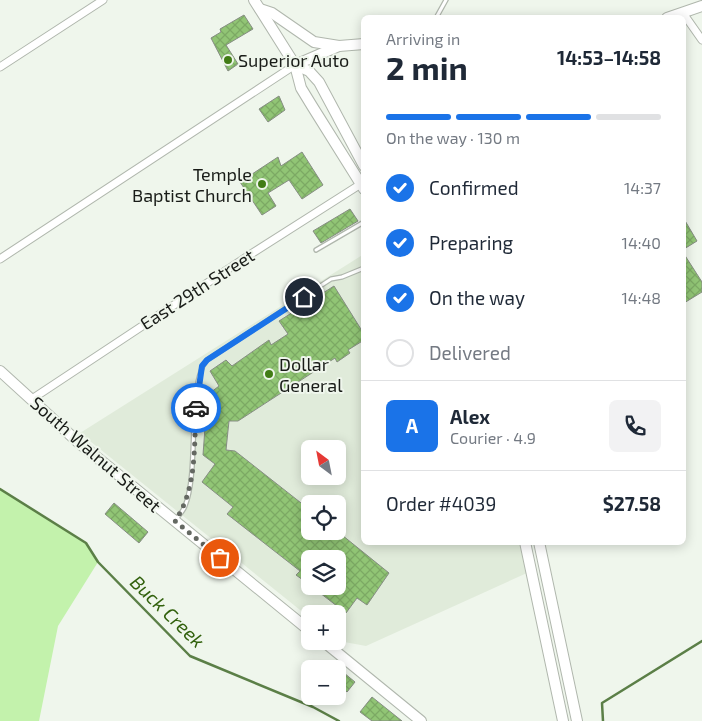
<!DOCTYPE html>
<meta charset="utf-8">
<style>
body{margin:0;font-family:"Exo 2",sans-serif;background:#f2f2f3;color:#1f2937;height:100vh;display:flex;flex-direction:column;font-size:19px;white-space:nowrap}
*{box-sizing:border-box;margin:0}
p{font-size:16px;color:#747a83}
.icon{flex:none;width:28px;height:28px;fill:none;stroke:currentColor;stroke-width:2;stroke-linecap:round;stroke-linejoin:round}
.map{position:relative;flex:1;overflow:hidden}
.details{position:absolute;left:361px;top:15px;width:325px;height:530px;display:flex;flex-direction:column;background:#fff;border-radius:8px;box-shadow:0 2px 12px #0003}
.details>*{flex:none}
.needle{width:32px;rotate:328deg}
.buttons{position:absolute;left:301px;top:440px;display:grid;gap:10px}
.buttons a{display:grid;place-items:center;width:45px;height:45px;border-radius:8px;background:#fff;box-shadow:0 2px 12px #0003;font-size:25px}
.pin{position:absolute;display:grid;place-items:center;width:42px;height:42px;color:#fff;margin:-21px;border:2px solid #fff;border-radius:50%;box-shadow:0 1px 5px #0007}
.courier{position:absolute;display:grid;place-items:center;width:50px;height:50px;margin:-25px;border:4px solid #1a73e8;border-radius:50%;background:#fff;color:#222;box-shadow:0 1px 6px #0007}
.headline em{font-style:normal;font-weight:700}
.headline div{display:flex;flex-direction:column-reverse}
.headline{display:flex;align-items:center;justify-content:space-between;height:85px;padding:0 25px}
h1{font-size:32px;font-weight:700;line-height:38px}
.bar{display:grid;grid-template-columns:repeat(4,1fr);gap:8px 5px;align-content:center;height:60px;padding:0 25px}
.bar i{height:6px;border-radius:4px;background:#e0e1e3}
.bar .active{background:#1a73e8}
.bar p{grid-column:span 4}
.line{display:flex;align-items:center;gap:12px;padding:0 25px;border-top:1px solid #e0e1e3}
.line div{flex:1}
.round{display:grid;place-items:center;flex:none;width:52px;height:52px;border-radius:8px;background:#f2f2f3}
ol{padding:0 25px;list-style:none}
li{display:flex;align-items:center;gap:15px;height:55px}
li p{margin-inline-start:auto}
li .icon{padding:5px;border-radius:50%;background:#1a73e8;color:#fff;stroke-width:4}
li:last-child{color:#747a83}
li i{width:28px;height:28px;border:2px solid #e0e1e3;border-radius:50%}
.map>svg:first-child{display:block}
.built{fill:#e0ebda;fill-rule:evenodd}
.grass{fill:#c3f2ac}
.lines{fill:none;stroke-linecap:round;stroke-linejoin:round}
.stream{stroke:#5b7f47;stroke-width:2.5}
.building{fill:url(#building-cross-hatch);stroke:#868d83}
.lane-casing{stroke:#b0b7ad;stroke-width:5.5}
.street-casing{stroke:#b0b7ad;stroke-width:9}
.secondary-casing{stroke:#b0b7ad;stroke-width:12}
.lane{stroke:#fff;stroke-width:3}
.street{stroke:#fff;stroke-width:7}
.secondary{stroke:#fff;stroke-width:10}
.done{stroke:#646862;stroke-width:5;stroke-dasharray:0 9}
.route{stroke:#1a73e8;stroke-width:6}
.poi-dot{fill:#417c15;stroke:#eff6ec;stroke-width:2}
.labels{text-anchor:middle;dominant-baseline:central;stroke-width:4;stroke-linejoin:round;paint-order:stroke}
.poi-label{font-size:18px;fill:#191c18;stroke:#eff6ec;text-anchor:start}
.street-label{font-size:18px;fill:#191c18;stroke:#eff6ec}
.water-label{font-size:19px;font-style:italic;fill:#32610d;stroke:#eff6ec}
</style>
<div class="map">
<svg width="702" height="721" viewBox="0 0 702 721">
<defs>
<pattern id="building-cross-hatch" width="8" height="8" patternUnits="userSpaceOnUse" patternTransform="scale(1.25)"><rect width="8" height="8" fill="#91c575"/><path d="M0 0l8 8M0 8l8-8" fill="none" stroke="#7ca964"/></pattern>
</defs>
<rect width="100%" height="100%" fill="#eff6ec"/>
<path class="built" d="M364 254V542L519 543 527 573 366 646 339 641 338 614H310V618L80 433ZM310 449H338V476H310ZM310 504H338V531H310ZM310 559H338V586H310Z"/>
<path class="grass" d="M0 488 86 543 98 562 58 626 39 721H0Z"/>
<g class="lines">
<g class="stream">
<path d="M0 489 86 543 98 562 190 656 313 707 339 721"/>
<path d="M603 721 602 703 702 641"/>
</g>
</g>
<g class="building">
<path d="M244 15 253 29 226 45 238 64 228 71 211 38 221 32 220 29Z"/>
<path d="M279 96 285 110 268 122 259 109Z"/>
<path d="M302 152 323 185 302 199 289 180 268 193 276 206 262 215 240 182 278 157 281 166Z"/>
<path d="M350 209 358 221 321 243 313 231Z"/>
<path d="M684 219 697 241 684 249Z"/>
<path d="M684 254 702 282V292L684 303Z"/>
<path d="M334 286 364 334V340L348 350 350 353 337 362 335 358 238 421H229L226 450 235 451 310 510V531H337L389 573 367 605 357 598 346 613 311 586H338V559H310V585L296 575 300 571 227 514 233 507 202 482 215 464 203 455 206 414 219 406 210 393 219 386 210 371 226 360 232 366 269 340 271 345 288 334 279 321Z"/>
<path d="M114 503 148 532 139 543 105 514Z"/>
<path d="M338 668 355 682 347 692 338 684Z"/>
<path d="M372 697 402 721H372L360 712Z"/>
</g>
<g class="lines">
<defs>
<g id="lane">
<path d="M436 18 446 0"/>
<path d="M316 250 364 222"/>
<path d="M177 518C179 515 184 510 185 506 200 470 186 384 207 360L331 279 342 277 364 268"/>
</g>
<g id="street">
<path d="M683 13 702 40"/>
<path d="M0 67 103 0"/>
<path d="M0 259 295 65"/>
<path d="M32 399 251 254 364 182"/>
</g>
<g id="secondary">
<path d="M254 0 295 65 301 88 312 106 364 189"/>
<path d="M260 9 272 13 314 42 339 46"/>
<path d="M667 18 702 6"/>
<path d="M295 65 309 71 319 82 364 166"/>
<path d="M295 65 339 46 364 44"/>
<path d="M0 371 78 442 310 631"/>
<path d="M525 542 563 721"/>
<path d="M539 542 577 721"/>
<path d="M323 641 421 721"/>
</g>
</defs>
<use href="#lane" class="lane-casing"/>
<use href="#street" class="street-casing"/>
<use href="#secondary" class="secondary-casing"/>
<use href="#lane" class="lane"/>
<use href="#street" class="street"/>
<use href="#secondary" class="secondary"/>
</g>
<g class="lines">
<path class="done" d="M196 408C194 446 197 489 175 521L220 558"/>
<path class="route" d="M196 408 202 366 207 360 304 297"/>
</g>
<g class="poi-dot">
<circle cx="228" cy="60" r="5"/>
<circle cx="262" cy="184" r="5"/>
<circle cx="269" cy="374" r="5"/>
</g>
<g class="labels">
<g class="poi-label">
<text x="238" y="60">Superior Auto</text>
<text x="252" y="174" text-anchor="end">Temple<tspan x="252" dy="21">Baptist Church</tspan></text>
<text x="279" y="364">Dollar<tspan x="279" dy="21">General</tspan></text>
</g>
<g class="street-label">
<text transform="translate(197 289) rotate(-33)">East 29th Street</text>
<text transform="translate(96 454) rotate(41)">South Walnut Street</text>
</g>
<g class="water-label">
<text transform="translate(168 611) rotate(44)">Buck Creek</text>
</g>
</g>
</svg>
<div class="buttons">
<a><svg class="needle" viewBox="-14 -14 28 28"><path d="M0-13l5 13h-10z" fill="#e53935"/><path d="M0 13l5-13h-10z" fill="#747a83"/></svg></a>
<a><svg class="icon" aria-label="locate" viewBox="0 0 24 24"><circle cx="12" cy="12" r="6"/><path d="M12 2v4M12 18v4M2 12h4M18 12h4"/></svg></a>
<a><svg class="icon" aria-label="layers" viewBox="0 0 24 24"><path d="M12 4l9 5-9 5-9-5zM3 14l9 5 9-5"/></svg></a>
<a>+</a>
<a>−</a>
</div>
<div class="pin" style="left:220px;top:558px;background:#ea580c"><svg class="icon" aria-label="bag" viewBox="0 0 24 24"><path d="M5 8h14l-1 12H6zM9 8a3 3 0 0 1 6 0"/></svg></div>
<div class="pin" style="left:304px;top:297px;background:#1f2937"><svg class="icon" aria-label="home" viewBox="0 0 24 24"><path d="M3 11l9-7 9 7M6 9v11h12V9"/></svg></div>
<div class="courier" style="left:196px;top:408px"><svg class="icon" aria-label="car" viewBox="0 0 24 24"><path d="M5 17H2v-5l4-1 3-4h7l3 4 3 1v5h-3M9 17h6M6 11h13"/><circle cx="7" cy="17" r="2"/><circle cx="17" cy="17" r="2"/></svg></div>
<section class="details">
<div class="headline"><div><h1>2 min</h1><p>Arriving in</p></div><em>14:53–14:58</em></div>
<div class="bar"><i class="active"></i><i class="active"></i><i class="active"></i><i></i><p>On the way · 130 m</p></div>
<ol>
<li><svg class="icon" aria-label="check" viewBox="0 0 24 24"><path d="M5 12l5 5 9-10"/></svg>Confirmed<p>14:37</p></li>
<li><svg class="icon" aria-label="check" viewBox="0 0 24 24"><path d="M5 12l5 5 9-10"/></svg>Preparing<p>14:40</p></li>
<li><svg class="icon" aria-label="check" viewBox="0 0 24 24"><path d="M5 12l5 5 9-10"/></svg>On the way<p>14:48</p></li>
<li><i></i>Delivered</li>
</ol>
<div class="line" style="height:90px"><b class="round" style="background:#1a73e8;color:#fff">A</b><div><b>Alex</b><p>Courier · 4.9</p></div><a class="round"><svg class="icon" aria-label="phone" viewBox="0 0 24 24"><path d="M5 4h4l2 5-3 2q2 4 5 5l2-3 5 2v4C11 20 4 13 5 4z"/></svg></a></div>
<div class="line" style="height:65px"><div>Order #4039</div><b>$27.58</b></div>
</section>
</div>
